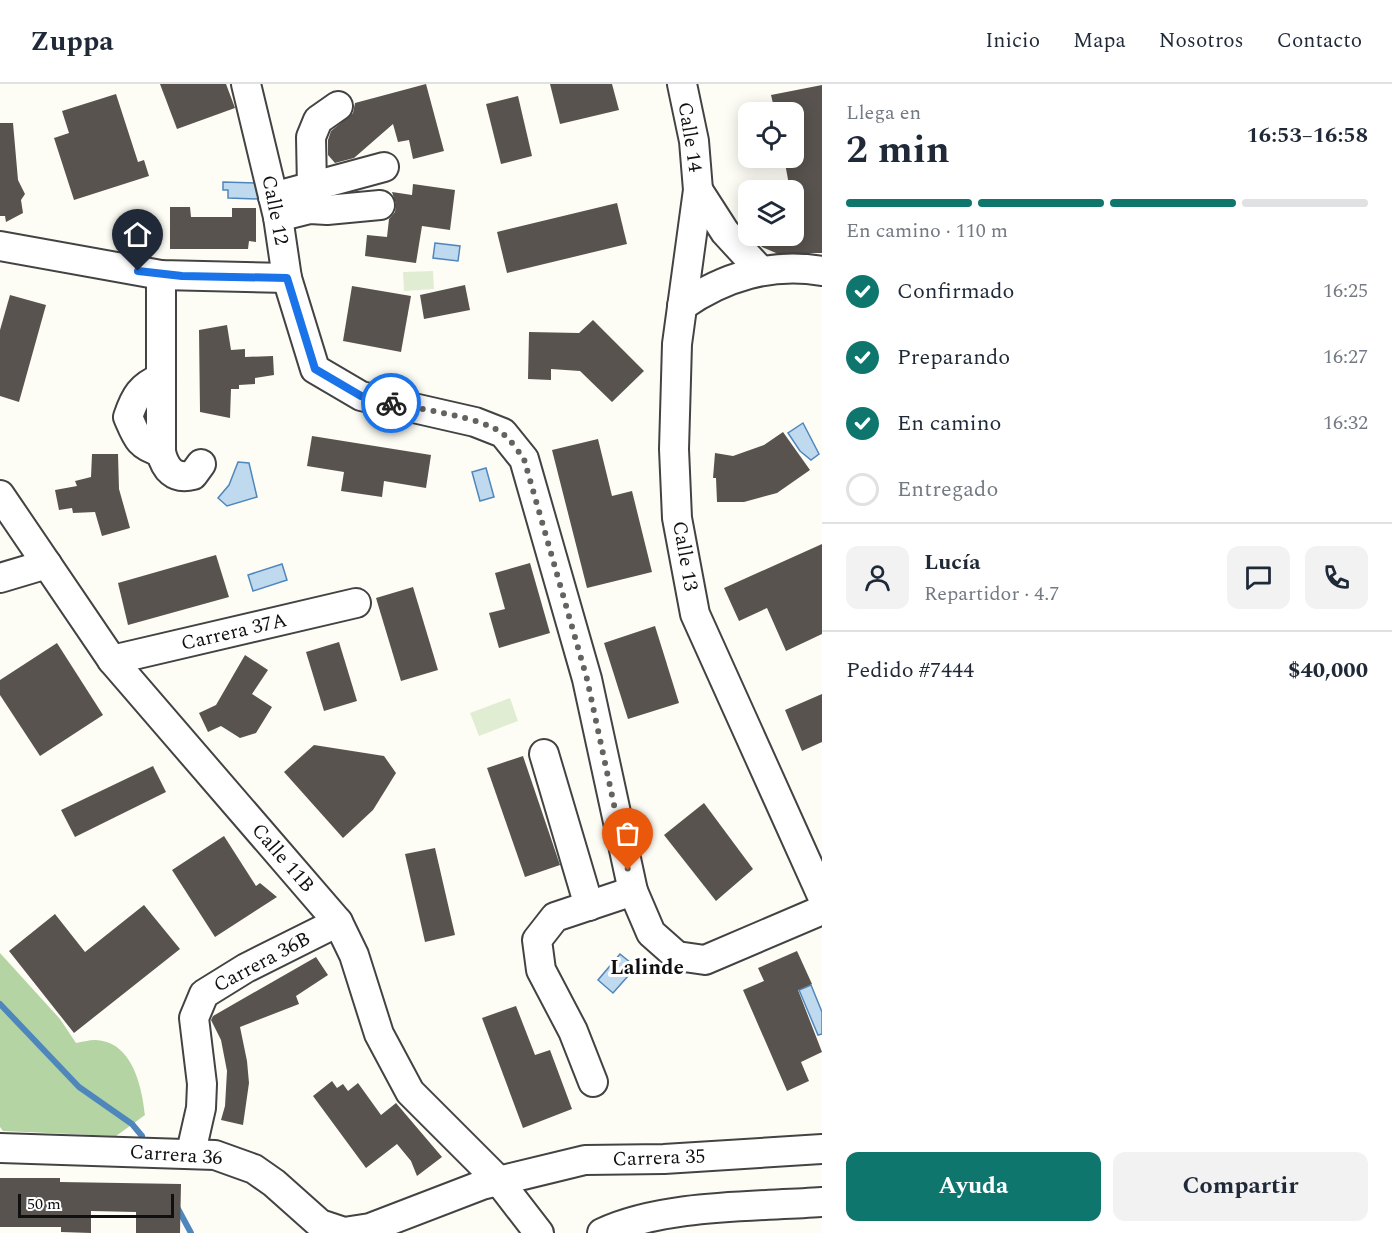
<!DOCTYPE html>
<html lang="es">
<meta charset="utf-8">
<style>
body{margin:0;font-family:Spectral,serif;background:#f2f2f3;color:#1f2937;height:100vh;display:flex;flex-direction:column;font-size:22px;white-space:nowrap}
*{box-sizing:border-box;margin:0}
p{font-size:20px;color:#747a83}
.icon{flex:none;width:33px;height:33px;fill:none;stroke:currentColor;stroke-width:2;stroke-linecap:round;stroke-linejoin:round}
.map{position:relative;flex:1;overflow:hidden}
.panel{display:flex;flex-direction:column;background:#fff;width:570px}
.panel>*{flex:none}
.controls{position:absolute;left:738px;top:18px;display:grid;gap:12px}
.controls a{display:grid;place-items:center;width:66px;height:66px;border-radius:12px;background:#fff;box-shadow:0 3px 15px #0003;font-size:30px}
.scale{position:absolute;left:18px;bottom:15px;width:156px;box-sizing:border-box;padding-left:6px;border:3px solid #101010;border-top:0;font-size:16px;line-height:21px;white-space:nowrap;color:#101010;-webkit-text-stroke:4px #fff;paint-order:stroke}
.pin{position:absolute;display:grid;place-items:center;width:51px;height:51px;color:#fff;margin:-62px -26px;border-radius:50% 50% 50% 0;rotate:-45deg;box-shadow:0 0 6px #0007}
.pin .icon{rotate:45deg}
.courier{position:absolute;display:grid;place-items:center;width:60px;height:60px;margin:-30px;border:4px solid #1a73e8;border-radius:50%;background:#fff;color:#222;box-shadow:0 2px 8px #0007}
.headline em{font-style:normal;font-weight:700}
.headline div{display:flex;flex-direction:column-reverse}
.headline{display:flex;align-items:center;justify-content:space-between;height:102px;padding:0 24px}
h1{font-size:39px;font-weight:700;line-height:45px}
.bar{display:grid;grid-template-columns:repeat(4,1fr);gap:9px 6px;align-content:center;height:72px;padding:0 24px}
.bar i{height:8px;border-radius:4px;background:#e0e1e3}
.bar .selected{background:#0f766e}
.bar p{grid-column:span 4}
.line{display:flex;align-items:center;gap:15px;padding:0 24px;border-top:2px solid #e0e1e3}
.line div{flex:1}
.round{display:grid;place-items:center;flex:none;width:63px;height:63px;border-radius:12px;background:#f2f2f3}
ol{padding:0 24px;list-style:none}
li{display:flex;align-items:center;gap:18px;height:66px}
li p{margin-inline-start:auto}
li .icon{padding:6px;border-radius:50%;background:#0f766e;color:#fff;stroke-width:4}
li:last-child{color:#747a83}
li i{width:33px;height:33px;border:3px solid #e0e1e3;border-radius:50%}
.cta{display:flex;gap:12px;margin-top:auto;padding:12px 24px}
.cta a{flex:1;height:69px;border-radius:12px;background:#0f766e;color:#fff;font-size:24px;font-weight:700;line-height:69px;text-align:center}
.cta a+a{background:#f2f2f3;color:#1f2937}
header{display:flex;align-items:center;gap:36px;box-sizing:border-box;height:84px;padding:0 30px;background:#fff;border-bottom:2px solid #e0e1e3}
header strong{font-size:28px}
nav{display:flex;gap:33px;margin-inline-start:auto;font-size:21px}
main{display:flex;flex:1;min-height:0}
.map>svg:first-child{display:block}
.forest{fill:#b4d4a3}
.pitch{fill:#e1edd2}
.water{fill:#bfd9ef;stroke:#4f87bd;stroke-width:1.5}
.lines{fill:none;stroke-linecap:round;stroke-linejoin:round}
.stream{stroke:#4f87bd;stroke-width:6}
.building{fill:#58534e}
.minor-casing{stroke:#434343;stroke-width:32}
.minor{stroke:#fff;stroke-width:28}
.done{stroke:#636360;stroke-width:6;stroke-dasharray:0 10.8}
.route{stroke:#1a73e8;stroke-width:8}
.labels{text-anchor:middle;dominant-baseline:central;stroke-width:6;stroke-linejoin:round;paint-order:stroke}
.street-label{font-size:20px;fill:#101010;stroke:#fff}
.neighbourhood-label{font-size:21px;font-weight:bold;fill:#101010;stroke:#fff}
</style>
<header>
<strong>Zuppa</strong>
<nav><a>Inicio</a><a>Mapa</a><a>Nosotros</a><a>Contacto</a></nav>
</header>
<main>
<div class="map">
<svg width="822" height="1149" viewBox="0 0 822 1149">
<rect width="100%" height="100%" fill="#fefdf5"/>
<path class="forest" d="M0 869 60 935 76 959C82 958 89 956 95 956 132 957 142 1002 145 1031L116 1052 3 1047 0 1043Z"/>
<g class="pitch">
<path d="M433 187 434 205 404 207 403 188Z"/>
<path d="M510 614 518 637 479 652 470 629Z"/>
</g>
<g class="water">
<path d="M223 98 260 99 259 115 228 114V106H223Z"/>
<path d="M435 159 460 162 458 177 433 174Z"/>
<path d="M803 339 819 370 811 376 800 367 788 349Z"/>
<path d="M238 378 249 379 257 413 227 422 218 414 229 401Z"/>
<path d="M486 384 494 413 480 417 472 388Z"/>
<path d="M282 480 287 496 253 507 248 491Z"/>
<path d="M620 870 636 883 613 909 598 896Z"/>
<path d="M811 901 822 928V950L818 951 799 906Z"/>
</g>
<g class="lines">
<g class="stream">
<path d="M0 920 79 1003 132 1040 142 1052"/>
<path d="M177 1123 191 1149"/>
</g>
</g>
<g class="building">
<path d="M160 0H226L235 24 177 45Z"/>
<path d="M426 0 444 67 413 75 409 56 398 58 393 40 354 74 335 79 328 71V56L331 47 353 29 355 19Z"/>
<path d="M550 0H612L619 26 560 40Z"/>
<path d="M822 1V169H776L762 163 751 152H794V149H799L794 106H790L784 74H794V28H775L771 11Z"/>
<path d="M116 10 138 78 144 76 149 92 74 116 54 54 69 49 62 27Z"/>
<path d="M518 12 532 72 501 80 486 20Z"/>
<path d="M0 39H13L18 96 25 110 21 116 23 129 6 138 5 132H0Z"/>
<path d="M413 100 455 106 450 146 422 142 416 179 365 172 367 151 387 153 389 135 395 128 396 120 392 108 412 111Z"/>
<path d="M617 119 627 160 507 189 497 148Z"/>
<path d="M170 123H190L191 133H232V124H256V158L249 157 248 165H170Z"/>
<path d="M465 201 470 226 424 235 420 211Z"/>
<path d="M352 202 411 212 401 268 343 257Z"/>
<path d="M10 211 46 221 19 318 0 312V246Z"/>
<path d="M593 236 644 287 612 318 580 287 551 285V296L528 295 529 248 579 249Z"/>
<path d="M227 241 231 266 245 265V273L273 272 274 291 255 294V300L239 301V305H231L230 334 200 328 199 246Z"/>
<path d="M783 348 810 386 777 409 744 418H717L716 394H713L715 369 733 372 764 361Z"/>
<path d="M312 352 431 371 426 404 384 397 382 413 341 407 344 388 307 382Z"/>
<path d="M598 355 612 412 632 407 652 488 587 504 552 366Z"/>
<path d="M92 370H118L119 405 130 444 102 452 95 428 73 429 72 424 59 426 55 406 77 402 75 397 91 393Z"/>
<path d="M822 460V550L786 567 767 524 739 537 724 504Z"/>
<path d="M216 471 229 513 128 541 118 499Z"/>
<path d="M530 479 550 549 499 564 489 529 505 525 495 489Z"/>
<path d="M413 503 438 586 401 597 376 514Z"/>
<path d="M655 542 679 619 628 635 604 559Z"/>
<path d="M339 558 357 617 324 627 306 568Z"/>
<path d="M57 559 103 631 40 672 0 611V596Z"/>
<path d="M245 571 268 586 252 610 272 623 256 649 240 654 221 642 208 648 199 629 216 621Z"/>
<path d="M822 610V658L802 667 785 626Z"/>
<path d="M314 661 384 672 396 689 373 726 343 754 284 688Z"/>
<path d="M523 672 560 781 525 793 487 684Z"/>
<path d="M153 682 166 708 75 753 61 726Z"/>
<path d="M704 719 753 785 716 817 664 751Z"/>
<path d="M224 752 256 802 260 799 277 813 215 853 172 786Z"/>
<path d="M435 764 455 851 425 858 405 770Z"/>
<path d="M144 821 180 865 74 949 9 867 55 830 85 868Z"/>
<path d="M797 867 812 900 798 906 822 968 801 978 809 997 787 1007 743 906 764 897 758 884Z"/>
<path d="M316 873 328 891 296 912 299 920 240 943 247 977 249 999 243 1041 221 1036 225 1022 227 987 221 956 211 936 213 932Z"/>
<path d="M516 922 535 971 550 966 572 1025 523 1044 482 934Z"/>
<path d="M332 997 337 1004 343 1000 348 1007 358 999 381 1031 396 1019 442 1073 417 1092 411 1077 397 1060 366 1084 313 1012Z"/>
<path d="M0 1094H60V1098L181 1100 180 1149H136V1128L91 1127V1149L61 1148V1143H0Z"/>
</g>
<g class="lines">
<defs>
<g id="minor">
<path d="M246 0 278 133 287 194 315 285 361 312 475 338 503 349 524 375 587 595 633 807 651 849 677 872 705 876 822 826"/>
<path d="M682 0 694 57 698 106 677 260 674 365 677 434 695 530 822 812"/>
<path d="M312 104 311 53 318 36 338 22"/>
<path d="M698 106 725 148 760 186"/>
<path d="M273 113 384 83"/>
<path d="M278 133 310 125 327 126 380 121"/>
<path d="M0 162 161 191 287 194"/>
<path d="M161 191V368C165 385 174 396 193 391L201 380"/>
<path d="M682 222C723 193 772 178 822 187"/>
<path d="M161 294C141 302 135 312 128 333 137 354 139 362 161 368"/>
<path d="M0 411 112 576 338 838 354 871 379 950 410 1008 498 1096 539 1149"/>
<path d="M0 494 47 480"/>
<path d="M112 576 356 519"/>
<path d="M544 670 589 822"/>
<path d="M593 998 573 947 541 886 537 856 555 833 633 807"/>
<path d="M0 1064 215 1071 254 1085 274 1099 320 1140 344 1148 370 1144 482 1101 585 1076 664 1075 822 1065"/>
<path d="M191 1068 201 1024 202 1000 194 934 204 910 246 884 338 838"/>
<path d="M602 1149C664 1120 754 1123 822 1118"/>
</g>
</defs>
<use href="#minor" class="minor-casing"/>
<use href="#minor" class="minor"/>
</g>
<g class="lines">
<path class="done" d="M391 319C418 325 483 333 503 350 511 356 518 367 524 375L587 595 628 786"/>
<path class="route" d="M138 187 182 192 287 194 315 285 361 312 391 319"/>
</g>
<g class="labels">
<g class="street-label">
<text transform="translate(690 53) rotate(81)">Calle 14</text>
<text transform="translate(275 126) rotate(79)">Calle 12</text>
<text transform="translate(685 472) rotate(80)">Calle 13</text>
<text transform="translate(234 548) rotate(-13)">Carrera 37A</text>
<text transform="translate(283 774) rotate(49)">Calle 11B</text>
<text transform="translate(262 878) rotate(-28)">Carrera 36B</text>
<text transform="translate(176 1071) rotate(4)">Carrera 36</text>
<text transform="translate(659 1074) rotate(-2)">Carrera 35</text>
</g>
<g class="neighbourhood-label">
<text x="647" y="884">Lalinde</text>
</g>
</g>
</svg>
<div class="controls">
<a><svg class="icon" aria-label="locate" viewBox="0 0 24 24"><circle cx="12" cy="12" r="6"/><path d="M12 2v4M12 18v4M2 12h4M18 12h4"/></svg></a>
<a><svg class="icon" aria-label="layers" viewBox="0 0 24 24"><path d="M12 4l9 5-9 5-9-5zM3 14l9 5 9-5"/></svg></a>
</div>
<div class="scale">50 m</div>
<div class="pin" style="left:628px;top:786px;background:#ea580c"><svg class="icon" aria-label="bag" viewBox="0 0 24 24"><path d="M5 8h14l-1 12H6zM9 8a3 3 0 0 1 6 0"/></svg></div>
<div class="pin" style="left:138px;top:187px;background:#1f2937"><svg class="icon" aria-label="home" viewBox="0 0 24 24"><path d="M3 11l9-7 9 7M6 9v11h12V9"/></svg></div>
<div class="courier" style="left:391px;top:319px"><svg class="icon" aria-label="bike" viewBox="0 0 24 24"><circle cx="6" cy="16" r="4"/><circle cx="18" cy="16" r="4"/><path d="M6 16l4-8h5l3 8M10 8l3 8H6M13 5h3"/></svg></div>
</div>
<section class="panel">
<div class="headline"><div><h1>2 min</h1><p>Llega en</p></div><em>16:53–16:58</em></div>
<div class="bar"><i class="selected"></i><i class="selected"></i><i class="selected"></i><i></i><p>En camino · 110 m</p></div>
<ol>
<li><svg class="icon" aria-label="check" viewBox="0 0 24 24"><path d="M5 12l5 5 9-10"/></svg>Confirmado<p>16:25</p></li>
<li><svg class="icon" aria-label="check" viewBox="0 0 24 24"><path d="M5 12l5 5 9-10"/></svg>Preparando<p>16:27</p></li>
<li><svg class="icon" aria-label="check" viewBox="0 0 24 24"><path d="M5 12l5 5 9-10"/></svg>En camino<p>16:32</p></li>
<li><i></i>Entregado</li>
</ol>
<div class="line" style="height:108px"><a class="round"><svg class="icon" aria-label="person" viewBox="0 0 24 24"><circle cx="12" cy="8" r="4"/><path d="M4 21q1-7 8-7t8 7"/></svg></a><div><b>Lucía</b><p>Repartidor · 4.7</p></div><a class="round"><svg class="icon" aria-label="chat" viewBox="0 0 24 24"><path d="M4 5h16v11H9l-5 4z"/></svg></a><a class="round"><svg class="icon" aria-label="phone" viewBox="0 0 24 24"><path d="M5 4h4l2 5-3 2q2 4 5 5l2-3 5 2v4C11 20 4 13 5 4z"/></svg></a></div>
<div class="line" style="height:78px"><div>Pedido #7444</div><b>$40,000</b></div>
<div class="cta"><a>Ayuda</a><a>Compartir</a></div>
</section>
</main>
